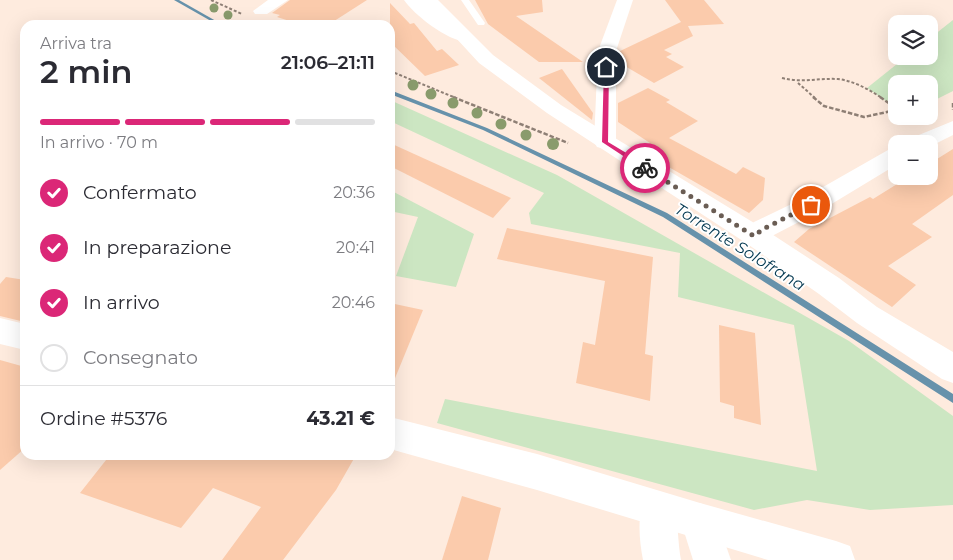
<!DOCTYPE html>
<html lang="it">
<meta charset="utf-8">
<style>
body{margin:0;font-family:Montserrat,sans-serif;background:#f2f2f3;color:#2b2b33;height:100vh;display:flex;flex-direction:column;font-size:19px;white-space:nowrap}
*{box-sizing:border-box;margin:0}
p{font-size:16px;color:#7c7c81}
.icon{flex:none;width:28px;height:28px;fill:none;stroke:currentColor;stroke-width:2;stroke-linecap:round;stroke-linejoin:round}
.map{position:relative;flex:1;overflow:hidden}
.panel{position:absolute;left:20px;top:20px;width:375px;height:440px;display:flex;flex-direction:column;background:#fff;border-radius:15px;box-shadow:0 5px 20px #0002}
.panel>*{flex:none}
.controls{position:absolute;left:888px;top:15px;display:grid;gap:10px}
.controls a{display:grid;place-items:center;width:50px;height:50px;border-radius:10px;background:#fff;box-shadow:0 5px 20px #0002;font-size:25px}
.pin{position:absolute;display:grid;place-items:center;width:42px;height:42px;color:#fff;margin:-21px;border:2px solid #fff;border-radius:50%;box-shadow:0 1px 5px #0007}
.courier{position:absolute;display:grid;place-items:center;width:50px;height:50px;margin:-25px;border:4px solid #db2777;border-radius:50%;background:#fff;color:#222;box-shadow:0 1px 6px #0007}
.head em{font-style:normal;font-weight:600}
.head div{display:flex;flex-direction:column-reverse}
.head{display:flex;align-items:center;justify-content:space-between;height:85px;padding:0 20px}
h1{font-size:32px;font-weight:600;line-height:38px}
.bar{display:grid;grid-template-columns:repeat(4,1fr);gap:8px 5px;align-content:center;height:60px;padding:0 20px}
.bar i{height:6px;border-radius:4px;background:#e1e1e2}
.bar .current{background:#db2777}
.bar p{grid-column:span 4}
.line{display:flex;align-items:center;gap:12px;padding:0 20px;border-top:1px solid #e1e1e2}
.line div{flex:1}
ol{padding:0 20px;list-style:none}
li{display:flex;align-items:center;gap:15px;height:55px}
li p{margin-inline-start:auto}
li .icon{padding:5px;border-radius:50%;background:#db2777;color:#fff;stroke-width:4}
li:last-child{color:#7c7c81}
li i{width:28px;height:28px;border:2px solid #e1e1e2;border-radius:50%}
.map>svg:first-child{display:block}
.green{fill:#cce6c2}
.lines{fill:none;stroke-linecap:round;stroke-linejoin:round}
.stream{fill:#6792ab;fill-rule:evenodd}
.building{fill:#fbcbac}
.path-far1{stroke:#8e7f75;stroke-width:2;stroke-dasharray:3 2;stroke-linecap:butt}
.path{stroke:#8e7f75;stroke-width:2.5;stroke-dasharray:4.5 2;stroke-linecap:butt}
.service{fill:#fff;fill-rule:evenodd}
.minor{fill:#fff;fill-rule:evenodd}
.secondary{fill:#fff;fill-rule:evenodd}
.tree{fill:#899b6c}
.route{fill:#db2777}
.done{stroke:#6a5d54;stroke-width:5;stroke-dasharray:0 9}
.labels{text-anchor:middle;dominant-baseline:central;stroke-width:4;stroke-linejoin:round;paint-order:stroke}
.water-label{font-size:16px;font-style:italic;fill:#00364f;stroke:#fff}
</style>
<div class="map">
<svg width="953" height="560" viewBox="0 0 953 560">
<rect width="100%" height="100%" fill="#feebde"/>
<g class="green">
<path d="M953 20V91L929 103V84H896V108L867 88 907 56H929V39Z"/>
<path d="M390 100 557 175 849 341 953 416V505L870 510 807 500 754 510 437 423 445 399 817 471 794 325 678 297 680 253 531 224 529 213 544 193 390 121Z"/>
<path d="M390 190 474 234 456 287 396 276 418 217 390 211Z"/>
</g>
<g class="lines">
<g class="stream">
<path d="M174 0H179L223 25H218Z"/>
<path d="M390 90 487 128 667 213 953 394V403L663 217 483 130 390 94Z"/>
</g>
</g>
<g class="building">
<path d="M290 0H367L328 25H302L277 17 280 15 272 13Z"/>
<path d="M475 0H542L543 12 516 16 583 62H539L488 24Z"/>
<path d="M665 0H704L724 24 688 26 693 36 664 50 672 54 666 57 684 67 654 83 618 62V52L681 22Z"/>
<path d="M390 3 410 24 414 23 437 51 442 49 459 65 425 76 390 42Z"/>
<path d="M562 69 593 113 592 120 539 78Z"/>
<path d="M648 88 670 100 666 102 698 121 669 138 736 174 743 167 765 178 763 200 749 213 639 150 650 143 618 122V103Z"/>
<path d="M390 143 511 198 493 218 390 166Z"/>
<path d="M953 149V195L912 224 932 237 888 266 916 285 892 307 794 242 809 229 870 197 873 199 910 176H929V164Z"/>
<path d="M507 228 653 257 645 354 653 356 650 401 576 383 583 342 595 345 605 281 497 259Z"/>
<path d="M6 277 25 280V322L0 316V284Z"/>
<path d="M390 303 423 310 391 388H390Z"/>
<path d="M719 325 755 333 761 425 734 418V406L720 402Z"/>
<path d="M0 360 25 367V448L0 470Z"/>
<path d="M110 455H356L336 490 283 560H222L261 507 213 488 181 528 80 493Z"/>
<path d="M462 496 501 508 488 560H442Z"/>
</g>
<g class="lines">
<g class="path-far1">
<path d="M211 0 242 14"/>
<path d="M390 71 456 98"/>
<path d="M782 78C801 83 819 78 838 79 854 81 868 89 882 98"/>
<path d="M798 83 815 98"/>
</g>
<g class="path">
<path d="M453 97 568 143"/>
<path d="M813 97 824 106 864 117 896 110"/>
<path d="M880 97 896 108"/>
<path d="M953 103V110"/>
</g>
<path class="service" d="M461 0H469L485 23 484 25H478Z"/>
<g class="minor">
<path d="M268 0H288L267 14H255L253 11Z"/>
<path d="M404 0H422L442 17 470 33 473 37 470 41C452 45 414 15 404 0Z"/>
<path d="M617 0H633L616 51V142L613 147 605 149 597 147 594 142 598 51Z"/>
<path d="M953 121V135L929 147V144H906L909 139Z"/>
<path d="M896 148V165L820 211 772 236 764 243 755 245 746 243 742 236 746 229 754 222 802 199 888 150Z"/>
<path d="M658 491 671 496C679 516 677 539 681 560H643C639 539 637 516 645 496Z"/>
<path d="M700 503 713 509 731 560H693L681 522 687 509Z"/>
</g>
<g class="secondary">
<path d="M421 0H438L493 55 561 105 764 229 839 278 877 307 953 352V383L942 379 857 323 819 294 746 243 547 113 479 63Z"/>
<path d="M0 318 25 324V350L0 344Z"/>
<path d="M390 417 537 454 700 503 836 541 850 546 855 560H768L537 490 390 449Z"/>
</g>
</g>
<g class="tree">
<circle cx="214" cy="8" r="4.5"/>
<circle cx="228" cy="15" r="4.5"/>
<circle cx="413" cy="85" r="5.5"/>
<circle cx="431" cy="94" r="5.5"/>
<circle cx="453" cy="103" r="5.5"/>
<circle cx="477" cy="113" r="5.5"/>
<circle cx="501" cy="124" r="5.5"/>
<circle cx="526" cy="135" r="5.5"/>
<circle cx="553" cy="144" r="6"/>
</g>
<path class="route" d="M604 66 609 67 608 142 648 166V169H643L602 142Z"/>
<g class="lines">
<path class="done" d="M645 168 754 236 763 229 811 205"/>
</g>
<g class="labels">
<g class="water-label">
<text transform="translate(740 247) rotate(32)">Torrente Solofrana</text>
</g>
</g>
</svg>
<div class="controls">
<a><svg class="icon" aria-label="layers" viewBox="0 0 24 24"><path d="M12 4l9 5-9 5-9-5zM3 14l9 5 9-5"/></svg></a>
<a>+</a>
<a>−</a>
</div>
<div class="pin" style="left:811px;top:205px;background:#ea580c"><svg class="icon" aria-label="bag" viewBox="0 0 24 24"><path d="M5 8h14l-1 12H6zM9 8a3 3 0 0 1 6 0"/></svg></div>
<div class="pin" style="left:606px;top:67px;background:#1f2937"><svg class="icon" aria-label="home" viewBox="0 0 24 24"><path d="M3 11l9-7 9 7M6 9v11h12V9"/></svg></div>
<div class="courier" style="left:645px;top:168px"><svg class="icon" aria-label="bike" viewBox="0 0 24 24"><circle cx="6" cy="16" r="4"/><circle cx="18" cy="16" r="4"/><path d="M6 16l4-8h5l3 8M10 8l3 8H6M13 5h3"/></svg></div>
<section class="panel">
<div class="head"><div><h1>2 min</h1><p>Arriva tra</p></div><em>21:06–21:11</em></div>
<div class="bar"><i class="current"></i><i class="current"></i><i class="current"></i><i></i><p>In arrivo · 70 m</p></div>
<ol>
<li><svg class="icon" aria-label="check" viewBox="0 0 24 24"><path d="M5 12l5 5 9-10"/></svg>Confermato<p>20:36</p></li>
<li><svg class="icon" aria-label="check" viewBox="0 0 24 24"><path d="M5 12l5 5 9-10"/></svg>In preparazione<p>20:41</p></li>
<li><svg class="icon" aria-label="check" viewBox="0 0 24 24"><path d="M5 12l5 5 9-10"/></svg>In arrivo<p>20:46</p></li>
<li><i></i>Consegnato</li>
</ol>
<div class="line" style="height:65px"><div>Ordine #5376</div><b>43.21 €</b></div>
</section>
</div>
